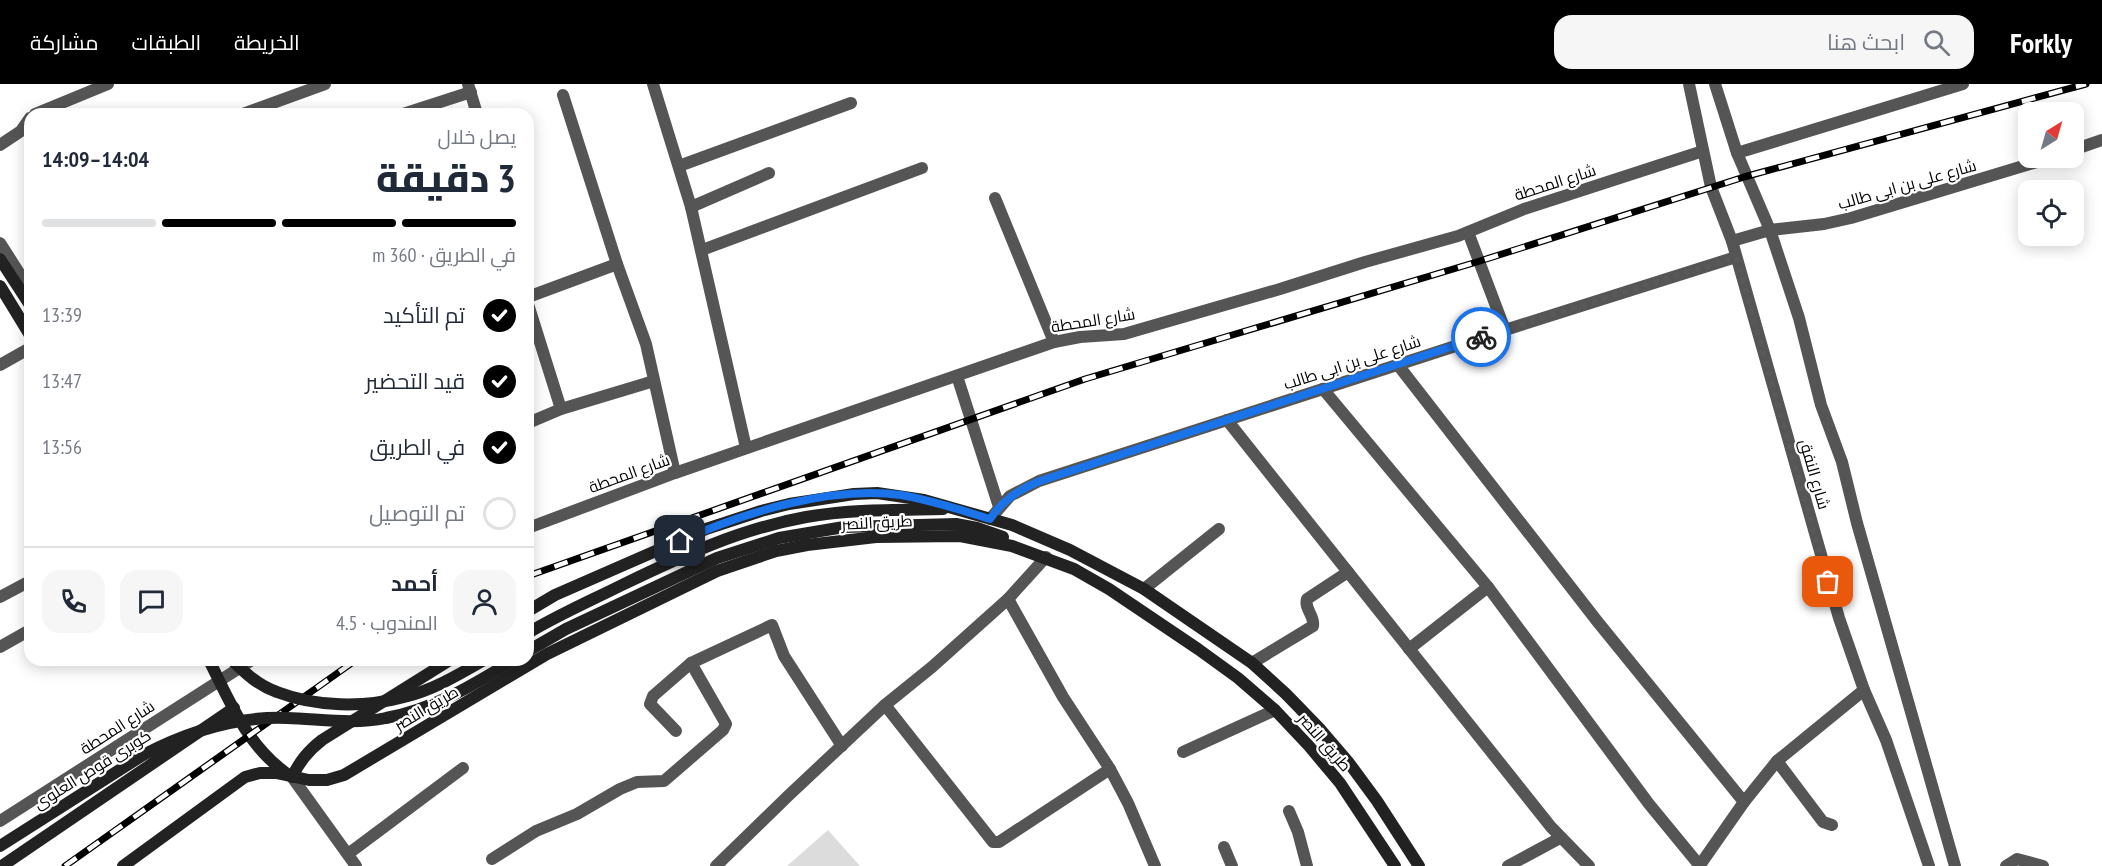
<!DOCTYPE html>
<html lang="ar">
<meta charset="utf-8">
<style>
body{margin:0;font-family:"PT Sans Narrow",Cairo,sans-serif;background:#f6f6f7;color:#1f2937;direction:rtl;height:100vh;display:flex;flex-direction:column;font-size:22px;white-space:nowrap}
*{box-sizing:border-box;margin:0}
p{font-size:20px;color:#747a83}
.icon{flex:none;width:33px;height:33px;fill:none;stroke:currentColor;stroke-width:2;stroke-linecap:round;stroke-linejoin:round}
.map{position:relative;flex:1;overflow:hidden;direction:ltr}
.panel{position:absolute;left:24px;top:24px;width:510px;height:558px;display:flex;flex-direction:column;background:#fff;border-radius:18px;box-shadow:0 3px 15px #0003;direction:rtl}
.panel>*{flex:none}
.needle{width:39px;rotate:37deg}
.buttons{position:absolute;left:2018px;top:18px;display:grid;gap:12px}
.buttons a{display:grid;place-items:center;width:66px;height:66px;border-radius:12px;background:#fff;box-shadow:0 3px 15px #0003;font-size:30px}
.pin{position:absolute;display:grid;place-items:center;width:51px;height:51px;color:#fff;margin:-26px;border-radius:12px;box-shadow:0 3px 9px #0006}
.courier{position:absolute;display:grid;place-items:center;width:60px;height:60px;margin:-30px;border:4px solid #1a73e8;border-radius:50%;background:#fff;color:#222;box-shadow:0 2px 8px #0007}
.overview em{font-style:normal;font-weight:800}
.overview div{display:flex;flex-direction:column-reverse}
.overview{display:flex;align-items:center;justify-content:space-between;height:102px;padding:0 18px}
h1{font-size:39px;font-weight:800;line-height:45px}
.bar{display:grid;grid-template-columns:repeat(4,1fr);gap:9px 6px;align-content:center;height:72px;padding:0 18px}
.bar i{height:8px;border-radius:4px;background:#e0e1e3}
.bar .current{background:#000}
.bar p{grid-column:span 4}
.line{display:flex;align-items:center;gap:15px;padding:0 18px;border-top:2px solid #e0e1e3}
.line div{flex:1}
.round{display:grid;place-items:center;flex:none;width:63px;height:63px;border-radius:18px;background:#f6f6f7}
ol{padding:0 18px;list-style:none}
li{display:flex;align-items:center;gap:18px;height:66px}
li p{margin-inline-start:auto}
li .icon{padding:6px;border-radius:50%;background:#000;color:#fff;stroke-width:4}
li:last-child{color:#747a83}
li i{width:33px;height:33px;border:3px solid #e0e1e3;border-radius:50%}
header{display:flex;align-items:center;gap:36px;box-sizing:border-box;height:84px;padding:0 30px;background:#000;color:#fff}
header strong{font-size:28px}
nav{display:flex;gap:33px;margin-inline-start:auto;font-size:21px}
.search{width:420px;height:54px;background:#f6f6f7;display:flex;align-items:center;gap:15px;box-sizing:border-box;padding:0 21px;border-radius:18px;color:#747a83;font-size:22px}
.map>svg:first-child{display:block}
.green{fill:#dcdcdc}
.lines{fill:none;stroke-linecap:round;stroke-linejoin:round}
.street{stroke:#555;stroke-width:12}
.secondary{stroke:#222;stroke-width:12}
.rail-casing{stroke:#000;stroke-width:7}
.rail{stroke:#fff;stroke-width:4.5;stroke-dasharray:14;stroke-linecap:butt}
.secondary-bridge{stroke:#222;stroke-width:12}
.done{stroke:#595959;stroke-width:6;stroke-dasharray:0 10.8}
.route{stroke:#1a73e8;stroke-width:8}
.labels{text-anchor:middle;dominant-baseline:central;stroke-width:4.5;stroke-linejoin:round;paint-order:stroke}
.street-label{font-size:16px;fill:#000;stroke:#fff}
</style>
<header>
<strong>Forkly</strong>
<div class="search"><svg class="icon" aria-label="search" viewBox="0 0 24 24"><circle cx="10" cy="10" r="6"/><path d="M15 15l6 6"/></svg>ابحث هنا</div>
<nav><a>الخريطة</a><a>الطبقات</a><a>مشاركة</a></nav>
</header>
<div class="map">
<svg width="2102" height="782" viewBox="0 0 2102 782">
<rect width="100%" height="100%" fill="#fff"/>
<path class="green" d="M828 746 860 782H787Z"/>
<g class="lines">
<g class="street">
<path d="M468 0 477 30"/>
<path d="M653 0 691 123 746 364"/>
<path d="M1689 0 1711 103 1732 157 1839 534 1864 606 1886 656 1929 782"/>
<path d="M1715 0 1737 69 1770 146 1799 234 1821 321 1842 378 1857 439 1955 782"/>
<path d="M563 11 617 180 646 260 675 389"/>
<path d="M35 30 108 0"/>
<path d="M243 30 325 0"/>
<path d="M403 30 471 8"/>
<path d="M0 61 21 47 30 34"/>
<path d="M2073 66 2102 56"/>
<path d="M1737 69 1963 0"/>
<path d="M679 82 851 19"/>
<path d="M995 114 1054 258"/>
<path d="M691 123 769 89"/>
<path d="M1468 148 1505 246"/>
<path d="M1732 157 1770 146 1824 140 1851 134 2050 74"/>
<path d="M0 159 30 206"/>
<path d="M702 166 922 84"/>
<path d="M528 213 617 180"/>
<path d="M528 220 561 325"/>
<path d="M0 281 30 264"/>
<path d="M1398 281 1597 537 1744 718"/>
<path d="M957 292 999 423"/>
<path d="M1323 305 1488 503 1649 720 1700 782"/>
<path d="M1227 336 1551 743 1589 782"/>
<path d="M528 339 561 325 654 297"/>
<path d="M990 435 1010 412 1039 397 1505 246 1736 173"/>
<path d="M528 444 675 389 1054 258 1080 253 1124 250 1280 205 1365 178 1458 152 1524 125 1703 67"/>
<path d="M1144 505 1219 445"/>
<path d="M0 513 30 497"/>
<path d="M1008 515 1063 613 1110 685 1128 719 1155 782"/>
<path d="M0 563 30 546"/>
<path d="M1409 565 1488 503"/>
<path d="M1252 579 1313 542C1315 532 1304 525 1307 515L1348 488"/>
<path d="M885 621 993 758H999L1110 685"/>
<path d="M676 647 650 620 653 612 691 579"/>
<path d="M1183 668 1275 626"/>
<path d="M1777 677 1823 738 1832 741"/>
<path d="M292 693 356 782"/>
<path d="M1289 727 1298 748 1307 782"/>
<path d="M0 737 252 576"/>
<path d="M1224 763 1232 782"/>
<path d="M348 770 463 684"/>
<path d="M492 775 536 747 577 730 620 705 637 698 664 697 723 646 726 640 691 579 772 541 784 572 842 662"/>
<path d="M1700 781 1744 718 1777 677 1864 606"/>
<path d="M716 782 788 712 885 621 932 583 1008 515 1046 473"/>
<path d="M1508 782 1560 754"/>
<path d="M2006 782 2017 775 2043 782"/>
</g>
<g class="secondary">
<path d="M0 175 30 221"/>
<path d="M0 202 30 251"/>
<path d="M528 527 555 511 706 445 761 427 789 420 854 410 877 409 924 416 1012 441 1070 466 1144 505 1252 579 1286 610 1319 644 1349 679 1377 717 1419 782"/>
<path d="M528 549C558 531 590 517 622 501 682 472 740 445 806 433 851 425 897 426 943 425"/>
<path d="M528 567 566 545 717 474 779 454 844 443 956 440 977 444 1003 453"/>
<path d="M209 576C230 618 247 661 286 689"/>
<path d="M292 693C300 677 308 667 322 656L450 576"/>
<path d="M0 762 143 671"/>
<path d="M2 782 234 624"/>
<path d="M123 782 245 693 260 689H276L309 696H327L344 691 547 570 717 487 776 467 807 461 876 453 960 452 1012 462 1074 485 1109 505 1198 565 1238 594 1275 626 1309 662 1340 699 1395 782"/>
</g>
<defs>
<g id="rail">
<path d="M528 492 1085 295 1480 177 1744 93 2086 0"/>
<path d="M65 782 356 576"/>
</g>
</defs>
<use href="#rail" class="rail-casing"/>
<use href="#rail" class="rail"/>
<g class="secondary-bridge">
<path d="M232 576C245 589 259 602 277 608 316 623 364 624 404 613 433 606 458 591 484 576"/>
<path d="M143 671C187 648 236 632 287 634 320 635 353 641 386 634 434 625 473 601 514 576"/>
</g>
</g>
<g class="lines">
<path class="done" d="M1481 253 1736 173 1828 498"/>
<path class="route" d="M680 457C743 429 831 401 901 411 931 416 961 426 990 435 1003 416 1018 406 1040 397L1481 253"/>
</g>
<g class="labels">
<g class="street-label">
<text transform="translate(1555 98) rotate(-18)">شارع المحطة</text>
<text transform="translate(1907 100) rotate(-16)">شارع على بن ابى طالب</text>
<text transform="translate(1093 236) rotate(-9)">شارع المحطة</text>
<text transform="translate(1352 278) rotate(-18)">شارع على بن ابى طالب</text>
<text transform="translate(629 389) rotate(-20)">شارع المحطة</text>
<text transform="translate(1815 390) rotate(74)">شارع النفق</text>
<text transform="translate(877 438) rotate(-3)">طريق النصر</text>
<text transform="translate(426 624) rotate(-31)">طريق النصر</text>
<text transform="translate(117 643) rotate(-33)">شارع المحطة</text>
<text transform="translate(1325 658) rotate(49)">طريق النصر</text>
<text transform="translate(92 685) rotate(-32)">كوبرى قوص العلوى</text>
</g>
</g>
</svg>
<div class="buttons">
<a><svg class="needle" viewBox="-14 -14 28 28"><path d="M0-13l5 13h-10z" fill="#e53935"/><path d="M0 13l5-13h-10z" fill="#747a83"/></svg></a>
<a><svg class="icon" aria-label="locate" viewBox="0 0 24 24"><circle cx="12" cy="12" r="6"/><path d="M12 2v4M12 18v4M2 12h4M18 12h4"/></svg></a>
</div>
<div class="pin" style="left:1828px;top:498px;background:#ea580c"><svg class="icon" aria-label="bag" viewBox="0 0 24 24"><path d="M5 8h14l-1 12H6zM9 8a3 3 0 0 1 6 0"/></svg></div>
<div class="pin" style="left:680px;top:457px;background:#1f2937"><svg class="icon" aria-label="home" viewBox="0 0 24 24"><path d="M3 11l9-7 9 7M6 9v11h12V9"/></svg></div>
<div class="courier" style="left:1481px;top:253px"><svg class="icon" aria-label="bike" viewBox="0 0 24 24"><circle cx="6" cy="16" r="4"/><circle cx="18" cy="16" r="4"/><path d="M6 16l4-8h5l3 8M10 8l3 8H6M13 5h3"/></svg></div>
<section class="panel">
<div class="overview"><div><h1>3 دقيقة</h1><p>يصل خلال</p></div><em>14:04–14:09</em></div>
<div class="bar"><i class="current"></i><i class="current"></i><i class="current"></i><i></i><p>في الطريق · 360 m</p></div>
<ol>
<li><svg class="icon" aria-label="check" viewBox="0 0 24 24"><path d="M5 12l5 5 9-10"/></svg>تم التأكيد<p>13:39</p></li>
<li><svg class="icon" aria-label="check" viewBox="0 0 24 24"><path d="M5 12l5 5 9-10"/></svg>قيد التحضير<p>13:47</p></li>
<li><svg class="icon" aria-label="check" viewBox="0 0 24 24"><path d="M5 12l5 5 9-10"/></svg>في الطريق<p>13:56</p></li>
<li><i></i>تم التوصيل</li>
</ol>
<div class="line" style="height:108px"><a class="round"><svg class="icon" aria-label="person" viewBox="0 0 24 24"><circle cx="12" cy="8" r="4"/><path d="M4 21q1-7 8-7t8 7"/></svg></a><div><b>أحمد</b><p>المندوب · 4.5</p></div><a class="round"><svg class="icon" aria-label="chat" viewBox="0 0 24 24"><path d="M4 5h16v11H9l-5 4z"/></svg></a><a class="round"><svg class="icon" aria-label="phone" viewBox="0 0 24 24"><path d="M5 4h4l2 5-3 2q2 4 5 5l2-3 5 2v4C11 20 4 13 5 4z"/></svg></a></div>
</section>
</div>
